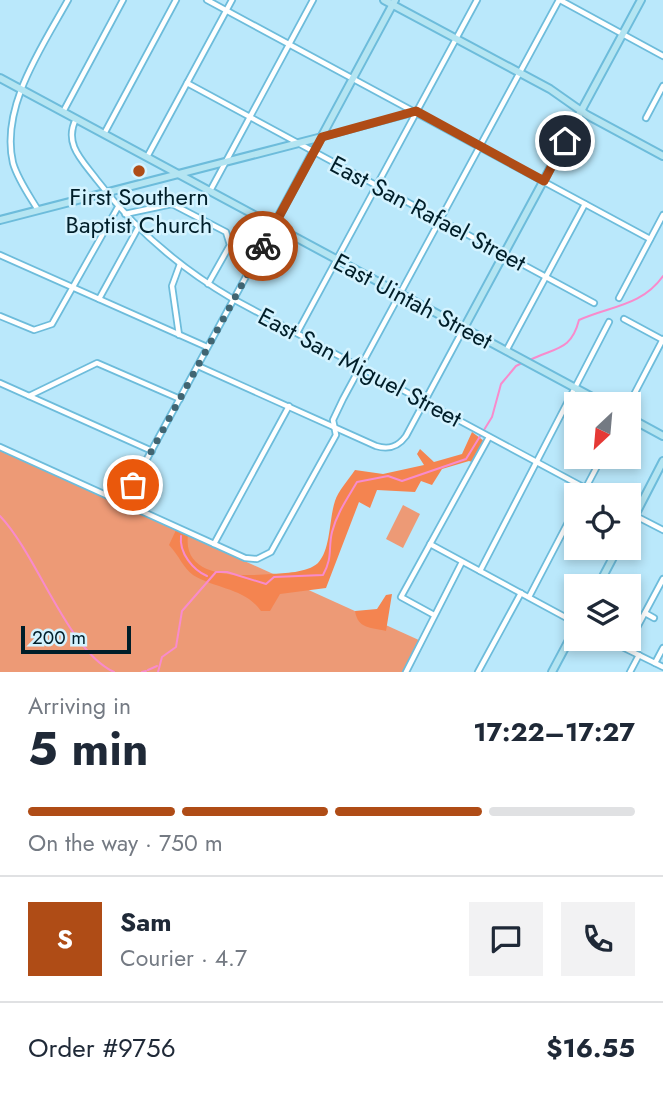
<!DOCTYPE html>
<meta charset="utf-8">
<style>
body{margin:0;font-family:Jost,sans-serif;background:#f2f2f3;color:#1f2937;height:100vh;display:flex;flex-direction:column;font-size:26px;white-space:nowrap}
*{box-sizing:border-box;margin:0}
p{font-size:23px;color:#747a83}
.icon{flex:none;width:38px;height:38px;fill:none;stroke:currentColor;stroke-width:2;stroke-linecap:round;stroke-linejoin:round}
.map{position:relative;height:672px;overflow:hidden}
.side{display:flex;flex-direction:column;background:#fff;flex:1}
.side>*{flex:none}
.needle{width:46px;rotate:206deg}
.tools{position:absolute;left:564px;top:392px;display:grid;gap:14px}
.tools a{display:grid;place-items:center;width:77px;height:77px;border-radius:0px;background:#fff;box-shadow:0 4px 10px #0003;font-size:35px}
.scale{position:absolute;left:21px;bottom:18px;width:110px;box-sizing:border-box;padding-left:7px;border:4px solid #001e29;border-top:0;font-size:19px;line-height:24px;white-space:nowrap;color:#001e29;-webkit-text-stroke:5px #d4f3ff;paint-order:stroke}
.pin{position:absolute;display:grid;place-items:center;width:60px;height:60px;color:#fff;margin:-30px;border:4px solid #fff;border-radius:50%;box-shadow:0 2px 7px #0007}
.courier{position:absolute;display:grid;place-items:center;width:70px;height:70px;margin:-35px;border:5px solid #af4c16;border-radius:50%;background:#fff;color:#222;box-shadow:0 2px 9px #0007}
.summary em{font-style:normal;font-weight:700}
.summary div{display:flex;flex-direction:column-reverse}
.summary{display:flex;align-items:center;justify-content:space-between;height:119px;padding:0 28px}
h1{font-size:46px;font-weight:700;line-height:52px}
.bar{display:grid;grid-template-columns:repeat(4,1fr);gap:10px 7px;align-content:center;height:84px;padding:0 28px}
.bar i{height:9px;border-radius:5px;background:#e0e1e3}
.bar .active{background:#af4c16}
.bar p{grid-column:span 4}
.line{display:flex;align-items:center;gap:18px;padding:0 28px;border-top:2px solid #e0e1e3}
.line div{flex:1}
.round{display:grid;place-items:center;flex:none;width:74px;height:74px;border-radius:0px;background:#f2f2f3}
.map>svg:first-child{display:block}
.green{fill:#ed9a76}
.forest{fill:#f48450}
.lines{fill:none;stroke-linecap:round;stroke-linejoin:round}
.stream{stroke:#f88bcc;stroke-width:2}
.street-casing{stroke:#6dbcdb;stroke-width:8}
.secondary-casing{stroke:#6dbcdb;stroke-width:10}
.street{stroke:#fff;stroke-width:4.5}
.secondary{stroke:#b4e5f2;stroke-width:6}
.done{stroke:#416572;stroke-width:7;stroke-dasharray:0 12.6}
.route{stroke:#af4c16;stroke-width:9}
.poi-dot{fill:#af4c16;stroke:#d4f3ff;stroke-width:2.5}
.labels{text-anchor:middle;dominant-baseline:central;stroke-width:5;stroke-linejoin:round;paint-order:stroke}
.poi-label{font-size:24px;fill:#001e29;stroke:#d4f3ff}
.street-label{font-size:24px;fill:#001e29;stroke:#d4f3ff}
</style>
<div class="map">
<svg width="663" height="672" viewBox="0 0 663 672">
<rect width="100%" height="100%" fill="#bae8fb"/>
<g class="green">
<path d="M0 450 421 641 404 672H0Z"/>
<path d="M403 505 420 514 403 548 386 539Z"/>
</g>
<g class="forest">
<path d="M472 432 484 441 472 462 469 461 442 469 432 485 421 481 415 492 377 490 370 508 359 502 326 588 280 594 270 611H261C245 588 216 589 193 575 184 569 178 554 169 545L176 530 188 535C182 580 243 576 271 574 284 573 307 573 318 563 331 549 329 519 335 501 338 491 349 479 355 470L383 474 424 465 417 454 420 449 434 462 462 454Z"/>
<path d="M392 594 386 631C370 627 358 629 355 611L377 609 386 595Z"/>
</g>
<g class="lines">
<g class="stream">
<path d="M530 360C556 347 571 351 579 320 610 306 642 306 663 276"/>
<path d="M0 516C38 556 67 650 114 672"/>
<path d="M181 536C179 553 193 570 207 576"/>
<path d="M148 670 157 666"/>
<path d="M142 672 146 671"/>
<path d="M158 672 162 657 176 647 182 611 216 572H227L266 584 274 577 323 575C333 557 328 549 332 532 337 513 347 499 357 482L388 476 402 481 466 459 492 417 501 384 516 366 524 362"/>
</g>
<defs>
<g id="street">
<path d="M207 0 650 239"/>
<path d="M560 0 663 56"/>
<path d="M187 83 594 303"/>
<path d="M63 112 123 0"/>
<path d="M646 118 663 86"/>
<path d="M76 119C63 144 83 161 97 180 135 230 180 268 233 299L598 495"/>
<path d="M104 134 176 0"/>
<path d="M323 137 416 112"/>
<path d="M147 157 232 0"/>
<path d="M210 191 313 0"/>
<path d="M38 210C29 195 18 180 13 163 0 107 42 47 68 0"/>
<path d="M125 214 172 204 226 232 230 245 208 284"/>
<path d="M0 255 207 347"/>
<path d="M619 298 663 215"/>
<path d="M99 299 138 228"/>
<path d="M0 316 34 330 52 324 118 207"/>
<path d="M624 319 663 340"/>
<path d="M297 333 477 0"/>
<path d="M179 335 172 286 180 264"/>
<path d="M506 351 585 204"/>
<path d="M198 366 376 446C389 450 398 447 406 436L464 328"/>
<path d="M0 383 152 451"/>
<path d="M29 396 97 363 180 399"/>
<path d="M628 406 663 339"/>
<path d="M0 447 245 558 257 559 271 552 336 435 333 420 343 399 559 0"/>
<path d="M582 495 602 457"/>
<path d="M123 503 274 225"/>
<path d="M628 512 663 530"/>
<path d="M214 544 289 406"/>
<path d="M430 544 576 623"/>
<path d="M480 571 609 322"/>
<path d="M529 597 576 507"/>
<path d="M645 613 654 618"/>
<path d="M434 615 401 597 489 437"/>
<path d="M606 639 663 667"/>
<path d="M626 648 663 579"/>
<path d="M655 663 663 648"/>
<path d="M406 672 462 562"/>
<path d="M478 672 521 593"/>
<path d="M630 672 639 655"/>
</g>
<g id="secondary">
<path d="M384 0 550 89 587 115 663 156"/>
<path d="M0 78 605 404"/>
<path d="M0 220 322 137"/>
<path d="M274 225 395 0"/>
<path d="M464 328 641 0"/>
<path d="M628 417 663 436"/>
<path d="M628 529 663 461"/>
<path d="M598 586 618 548"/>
<path d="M552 672 576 627"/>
</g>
</defs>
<use href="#street" class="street-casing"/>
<use href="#secondary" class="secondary-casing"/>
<use href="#street" class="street"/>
<use href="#secondary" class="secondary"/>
</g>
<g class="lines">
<path class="done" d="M133 485 263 246"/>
<path class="route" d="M263 246 322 137 416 111 544 181 565 141"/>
</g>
<circle class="poi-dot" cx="139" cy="171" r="7"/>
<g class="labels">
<g class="poi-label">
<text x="139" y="196">First Southern<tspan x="139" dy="28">Baptist Church</tspan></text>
</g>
<g class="street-label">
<text transform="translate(428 213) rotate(28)">East San Rafael Street</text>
<text transform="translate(413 301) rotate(28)">East Uintah Street</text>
<text transform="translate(360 367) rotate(28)">East San Miguel Street</text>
</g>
</g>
</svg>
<div class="tools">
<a><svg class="needle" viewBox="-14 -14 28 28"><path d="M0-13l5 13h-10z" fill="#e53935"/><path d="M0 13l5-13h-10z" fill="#747a83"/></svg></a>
<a><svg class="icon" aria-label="locate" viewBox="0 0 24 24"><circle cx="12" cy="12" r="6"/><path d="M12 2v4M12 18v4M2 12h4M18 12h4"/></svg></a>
<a><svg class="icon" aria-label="layers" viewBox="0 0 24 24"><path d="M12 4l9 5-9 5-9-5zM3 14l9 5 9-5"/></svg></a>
</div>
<div class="scale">200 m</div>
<div class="pin" style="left:133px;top:485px;background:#ea580c"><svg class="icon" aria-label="bag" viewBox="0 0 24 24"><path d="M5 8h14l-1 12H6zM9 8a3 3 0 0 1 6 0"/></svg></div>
<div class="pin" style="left:565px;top:141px;background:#1f2937"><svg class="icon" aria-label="home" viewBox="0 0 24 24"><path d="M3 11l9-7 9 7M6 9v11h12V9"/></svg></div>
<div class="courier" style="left:263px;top:246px"><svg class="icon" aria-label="bike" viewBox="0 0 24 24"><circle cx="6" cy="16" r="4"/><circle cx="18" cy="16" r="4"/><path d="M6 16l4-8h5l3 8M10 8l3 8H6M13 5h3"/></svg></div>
</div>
<section class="side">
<div class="summary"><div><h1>5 min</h1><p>Arriving in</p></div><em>17:22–17:27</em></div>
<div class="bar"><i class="active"></i><i class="active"></i><i class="active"></i><i></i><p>On the way · 750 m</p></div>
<div class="line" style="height:126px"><b class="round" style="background:#af4c16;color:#fff">S</b><div><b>Sam</b><p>Courier · 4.7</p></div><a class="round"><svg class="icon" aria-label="chat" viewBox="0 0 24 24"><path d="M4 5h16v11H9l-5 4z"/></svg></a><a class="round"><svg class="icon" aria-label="phone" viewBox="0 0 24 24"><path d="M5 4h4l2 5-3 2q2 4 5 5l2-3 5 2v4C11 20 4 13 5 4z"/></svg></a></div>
<div class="line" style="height:91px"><div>Order #9756</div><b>$16.55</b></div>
</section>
